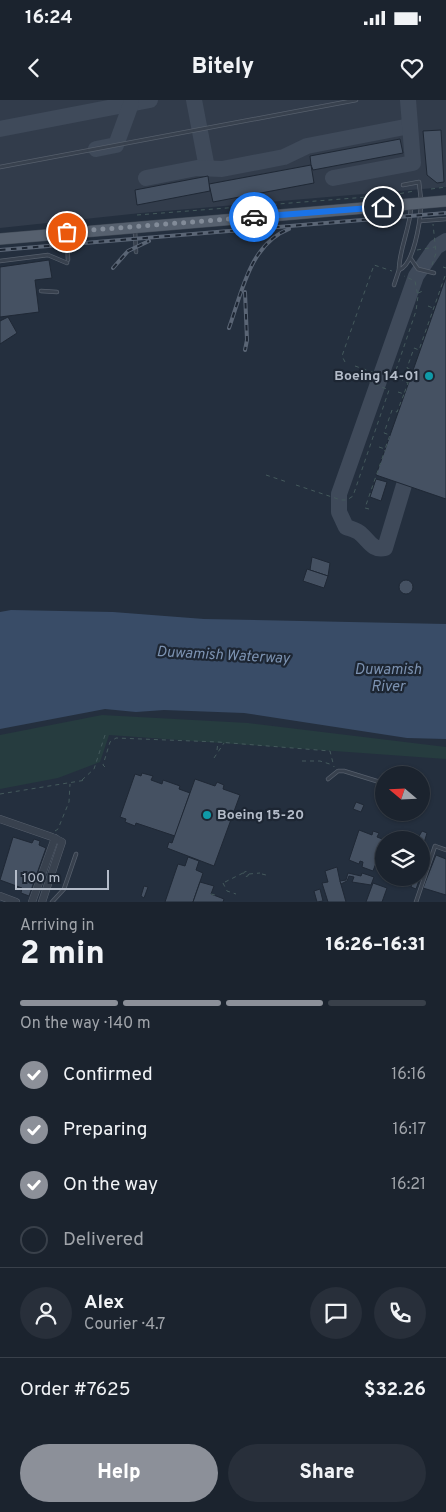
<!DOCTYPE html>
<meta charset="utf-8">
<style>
body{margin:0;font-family:Overpass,sans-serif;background:#282f3a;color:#f1f3f6;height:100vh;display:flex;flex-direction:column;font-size:19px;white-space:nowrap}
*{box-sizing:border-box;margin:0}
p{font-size:16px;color:#a0a4aa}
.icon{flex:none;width:28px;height:28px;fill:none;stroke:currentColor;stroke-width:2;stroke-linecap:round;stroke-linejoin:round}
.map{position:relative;height:802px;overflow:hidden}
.drawer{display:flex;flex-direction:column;background:#1b232e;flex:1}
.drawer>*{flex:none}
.needle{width:32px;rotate:289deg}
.tools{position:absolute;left:375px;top:666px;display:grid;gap:10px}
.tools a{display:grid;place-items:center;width:55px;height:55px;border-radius:50%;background:#1b232e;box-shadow:0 1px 4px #0004,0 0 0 1px #39404a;font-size:25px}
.scale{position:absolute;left:15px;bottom:12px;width:94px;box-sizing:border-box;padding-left:5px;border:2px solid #b4bcc9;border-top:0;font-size:14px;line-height:18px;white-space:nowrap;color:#b4bcc9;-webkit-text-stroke:4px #1d2633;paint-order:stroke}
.pin{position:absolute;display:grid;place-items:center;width:42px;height:42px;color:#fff;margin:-21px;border:2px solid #fff;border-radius:50%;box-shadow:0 1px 5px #0007}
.courier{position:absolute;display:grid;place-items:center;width:50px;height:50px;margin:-25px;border:4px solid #1a73e8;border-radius:50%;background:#fff;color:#222;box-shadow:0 1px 6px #0007}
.overview em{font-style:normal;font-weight:800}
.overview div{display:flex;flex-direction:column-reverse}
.overview{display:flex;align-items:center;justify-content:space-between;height:85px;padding:0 20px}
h1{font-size:32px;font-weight:800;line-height:38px}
.bar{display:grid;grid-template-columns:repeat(4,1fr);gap:8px 5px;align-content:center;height:60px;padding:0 20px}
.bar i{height:6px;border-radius:4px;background:#39404a}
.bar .on{background:#8c9099}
.bar p{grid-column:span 4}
.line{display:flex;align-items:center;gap:12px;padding:0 20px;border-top:1px solid #39404a}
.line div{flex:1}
.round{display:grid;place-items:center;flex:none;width:52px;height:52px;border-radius:26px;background:#282f3a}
ol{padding:0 20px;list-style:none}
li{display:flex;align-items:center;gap:15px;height:55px}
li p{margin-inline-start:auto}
li .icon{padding:5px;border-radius:50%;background:#8c9099;color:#fff;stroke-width:4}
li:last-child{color:#a0a4aa}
li i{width:28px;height:28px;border:2px solid #39404a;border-radius:50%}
.button{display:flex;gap:10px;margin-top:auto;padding:10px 20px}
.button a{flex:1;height:58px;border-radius:30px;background:#8c9099;color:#fff;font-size:20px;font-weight:800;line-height:58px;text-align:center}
.button a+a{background:#282f3a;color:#f1f3f6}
.status{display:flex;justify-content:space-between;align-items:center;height:35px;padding:0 25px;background:#1b232e;direction:ltr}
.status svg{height:14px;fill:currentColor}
header{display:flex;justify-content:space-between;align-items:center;height:65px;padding:0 20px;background:#1b232e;font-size:22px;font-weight:800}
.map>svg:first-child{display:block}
.airport{fill:#323c4b}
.green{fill:#263c3f}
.water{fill:#394c67}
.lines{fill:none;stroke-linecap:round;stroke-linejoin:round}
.taxiway{stroke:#3f4a5a;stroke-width:16}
.building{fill:#455162;stroke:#1f2835}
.lane-casing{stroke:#565f6c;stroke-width:4.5}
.street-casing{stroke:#565f6c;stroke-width:8}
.primary-casing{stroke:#414a57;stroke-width:12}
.path{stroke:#44595c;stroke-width:1;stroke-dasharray:4 4;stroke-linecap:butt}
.lane{stroke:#38414e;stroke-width:3}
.street{stroke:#38414e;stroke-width:7}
.primary{stroke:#56606e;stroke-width:11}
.rail-casing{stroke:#5a6575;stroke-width:4}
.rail{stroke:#1d2633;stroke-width:2;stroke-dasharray:5.5;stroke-linecap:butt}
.done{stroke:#828b98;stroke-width:5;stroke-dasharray:0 9}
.route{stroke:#1a73e8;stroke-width:6}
.culture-dot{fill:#0f9aa8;stroke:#1d2633;stroke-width:2}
.labels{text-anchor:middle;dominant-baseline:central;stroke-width:4.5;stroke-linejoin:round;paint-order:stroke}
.poi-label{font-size:14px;font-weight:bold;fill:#b4bcc9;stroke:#1d2633;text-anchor:end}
.water-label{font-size:15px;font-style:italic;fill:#7c92b1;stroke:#1d2633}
</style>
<div class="status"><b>16:24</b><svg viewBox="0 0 49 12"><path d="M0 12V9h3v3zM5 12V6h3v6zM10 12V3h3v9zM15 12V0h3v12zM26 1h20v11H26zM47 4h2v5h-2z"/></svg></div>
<header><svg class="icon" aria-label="back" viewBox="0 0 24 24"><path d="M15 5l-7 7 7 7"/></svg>Bitely<svg class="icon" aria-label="heart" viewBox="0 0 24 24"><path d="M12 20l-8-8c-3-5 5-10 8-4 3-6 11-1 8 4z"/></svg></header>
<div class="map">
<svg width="446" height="802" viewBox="0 0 446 802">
<rect width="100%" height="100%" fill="#242f3e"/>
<path class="airport" d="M0 0H446V87L141 113 0 128Z"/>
<path class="green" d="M102 615 248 623 446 647V659L109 635 100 662 58 678 0 689V635Z"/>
<path class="water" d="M11 510 113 512 204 519 446 524V639L407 638 244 613 164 610 136 612 105 609 0 629V512Z"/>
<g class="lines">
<g class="taxiway">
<path d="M194 0 207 68"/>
<path d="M0 29 150 0"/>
<path d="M96 49 116 45 131 4"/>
<path d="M146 78 197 68 222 69 284 57 307 46 410 26"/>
<path d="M333 78 413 63 408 0"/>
<path d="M404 385 385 448C373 451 369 441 361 434 357 430 351 429 346 427L339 412V394L416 176 436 147 446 141"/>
</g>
</g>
<g class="building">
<path d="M441 30 444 82 437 83 427 75 423 31Z"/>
<path d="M400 39 403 53 313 70 311 65 310 56Z"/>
<path d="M311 65 314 83 213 102 209 84Z"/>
<path d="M208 76 210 91 137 105 135 90Z"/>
<path d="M49 160 52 178 35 180 39 212 0 217V167Z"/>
<path d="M446 177V399L376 375Z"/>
<path d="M8 217 17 233 0 244V221Z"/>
<path d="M376 379 387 382 381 401 370 397Z"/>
<path d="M312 457 330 463 328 476 310 470Z"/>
<path d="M307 469 328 476 324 488 303 481Z"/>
<circle cx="406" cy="487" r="7"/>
<path d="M142 673 153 676 151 680 162 684 163 680 180 686 179 689 190 693 175 736 136 723 135 726 125 722 126 719 120 717 135 674 141 676Z"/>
<path d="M195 679 215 686 217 682 224 685 223 689 240 695 214 766 167 748 169 742 172 743Z"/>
<path d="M356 702 364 705 361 712 353 709Z"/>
<path d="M359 730 372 735 373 731 379 733 377 737 385 740 379 754 384 756V769L376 767 378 763H376L373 771 362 767 363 762 360 761 359 764 349 760Z"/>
<path d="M422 731 427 733 423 746 421 740H417Z"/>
<path d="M13 737 32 743 34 739 40 741 39 745 46 748 29 796 21 793 22 788 0 780Z"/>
<path d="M436 755 446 759V795L423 788Z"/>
<path d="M188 757 199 761 196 770 203 773 193 802H165L178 764 185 766Z"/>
<path d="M337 767 340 781 346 802H328L322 783 328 782 325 771Z"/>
<path d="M348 773 361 776 362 773 374 777 371 785 352 782 354 777 349 776 347 781 341 784 340 781 346 780Z"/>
<path d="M414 778H420L416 789 411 787Z"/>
<path d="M200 782 214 786 211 794 224 799 223 802H193Z"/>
<path d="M373 783 387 788 382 802H366Z"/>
<path d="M144 786 148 787 144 798 141 796Z"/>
<path d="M320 789 323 801 317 802 314 791Z"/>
</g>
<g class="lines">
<defs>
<g id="lane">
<path d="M0 67 356 0"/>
<path d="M403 85 419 82 421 100"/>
<path d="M411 107C410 129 399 149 399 170 414 165 420 122 421 106"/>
<path d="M420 121 446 119"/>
<path d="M135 131 136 152"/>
<path d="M67 135 68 160"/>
<path d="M411 159 418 169 434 173"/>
<path d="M0 161 48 155 67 163"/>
<path d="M394 185 399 170"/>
<path d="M41 191 57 192"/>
<path d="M328 679 338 671H344L383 683"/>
<path d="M52 802 64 789 76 754"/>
<path d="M416 802 435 746 446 750"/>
</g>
<g id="street">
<path d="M0 719 52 737 62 742 42 802"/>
<path d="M0 796 16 802"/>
<path d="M32 802 55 738"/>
</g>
<path id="primary" d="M0 139 446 101"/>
</defs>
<use href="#lane" class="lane-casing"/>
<use href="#street" class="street-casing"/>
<use href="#primary" class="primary-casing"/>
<g class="path">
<path d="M431 89 446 87"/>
<path d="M137 115 393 95 414 91"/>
<path d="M417 150 435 147"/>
<path d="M432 165 436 153 433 124"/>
<path d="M443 167 446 168"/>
<path d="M418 193 423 191"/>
<path d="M428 206 433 208"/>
<path d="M345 262 342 256 374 165 392 171"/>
<path d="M355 266 389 278 394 276 416 211 418 196 415 181 404 176"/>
<path d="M408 283 412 270 407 268 414 248 419 250 446 173"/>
<path d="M398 292 404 294 408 283 402 280"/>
<path d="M379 347 385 349 390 335 384 333 392 310 397 312 404 294"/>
<path d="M266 375 287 382"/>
<path d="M296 385 341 400H347L353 396 389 290 353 275"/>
<path d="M369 409 365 408 385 350"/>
<path d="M217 650 218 642"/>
<path d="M214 658 224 643"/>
<path d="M302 661H320L333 665"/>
<path d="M105 667 103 665 110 642 116 638 218 642 330 651 334 667"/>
<path d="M82 680 94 669 106 632"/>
<path d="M0 694 86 680"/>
<path d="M55 731 58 729 69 702 70 684"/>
<circle cx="246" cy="774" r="2.5"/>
<path d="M249 774 260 773"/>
<path d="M262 774 266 775"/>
<path d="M225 782 243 773"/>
<path d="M223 783 227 791 236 794"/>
<path d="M211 794 215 795 213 793"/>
</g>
<use href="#lane" class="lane"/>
<use href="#street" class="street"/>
<use href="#primary" class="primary"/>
<defs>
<g id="rail">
<path d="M0 150 446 113"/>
<path d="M113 168 128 151 149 141"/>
<path d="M245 192 247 240 245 250"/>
<path d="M229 228C242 192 250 144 289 129"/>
</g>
</defs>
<use href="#rail" class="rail-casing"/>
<use href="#rail" class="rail"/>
</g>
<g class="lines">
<path class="done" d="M67 132 254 117"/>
<path class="route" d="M254 117 383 107"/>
</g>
<g class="culture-dot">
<circle cx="429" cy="276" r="5"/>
<circle cx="207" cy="715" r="5"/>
</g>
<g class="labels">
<g class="poi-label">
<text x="419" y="276">Boeing 14-01</text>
<text x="217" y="715" text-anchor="start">Boeing 15-20</text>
</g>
<g class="water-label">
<text transform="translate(223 556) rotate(3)">Duwamish Waterway</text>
<text x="388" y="570">Duwamish<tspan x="388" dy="17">River</tspan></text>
</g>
</g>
</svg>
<div class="tools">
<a><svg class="needle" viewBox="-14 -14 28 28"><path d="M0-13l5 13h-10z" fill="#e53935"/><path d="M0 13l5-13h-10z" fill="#a0a4aa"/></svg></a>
<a><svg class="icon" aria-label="layers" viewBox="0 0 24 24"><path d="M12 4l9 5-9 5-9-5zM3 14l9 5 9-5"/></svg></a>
</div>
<div class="scale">100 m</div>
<div class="pin" style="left:67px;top:132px;background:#ea580c"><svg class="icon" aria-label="bag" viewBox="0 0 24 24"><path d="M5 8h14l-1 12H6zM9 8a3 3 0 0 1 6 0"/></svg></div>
<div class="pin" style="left:383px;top:107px;background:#1f2937"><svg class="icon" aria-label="home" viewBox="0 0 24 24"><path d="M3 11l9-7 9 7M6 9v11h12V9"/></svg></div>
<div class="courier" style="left:254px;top:117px"><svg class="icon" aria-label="car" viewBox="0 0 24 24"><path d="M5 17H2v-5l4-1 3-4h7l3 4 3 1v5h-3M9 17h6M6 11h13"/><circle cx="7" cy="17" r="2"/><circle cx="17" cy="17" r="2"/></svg></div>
</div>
<section class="drawer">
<div class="overview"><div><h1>2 min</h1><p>Arriving in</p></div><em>16:26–16:31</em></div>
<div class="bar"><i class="on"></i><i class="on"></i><i class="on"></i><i></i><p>On the way · 140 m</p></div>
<ol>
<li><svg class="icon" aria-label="check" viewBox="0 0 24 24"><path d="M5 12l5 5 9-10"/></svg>Confirmed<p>16:16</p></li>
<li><svg class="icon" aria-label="check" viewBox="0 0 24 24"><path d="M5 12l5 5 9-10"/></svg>Preparing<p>16:17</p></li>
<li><svg class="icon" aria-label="check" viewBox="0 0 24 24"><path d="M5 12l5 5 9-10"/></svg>On the way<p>16:21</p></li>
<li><i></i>Delivered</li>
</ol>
<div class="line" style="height:90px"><a class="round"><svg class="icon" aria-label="person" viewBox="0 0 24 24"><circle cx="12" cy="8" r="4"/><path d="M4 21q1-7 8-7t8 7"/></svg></a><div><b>Alex</b><p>Courier · 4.7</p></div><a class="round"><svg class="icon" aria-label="chat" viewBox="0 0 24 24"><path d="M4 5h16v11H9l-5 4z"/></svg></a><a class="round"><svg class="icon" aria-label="phone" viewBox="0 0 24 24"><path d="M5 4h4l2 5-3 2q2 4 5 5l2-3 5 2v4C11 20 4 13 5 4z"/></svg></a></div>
<div class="line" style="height:65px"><div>Order #7625</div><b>$32.26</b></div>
<div class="button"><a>Help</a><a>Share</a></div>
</section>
